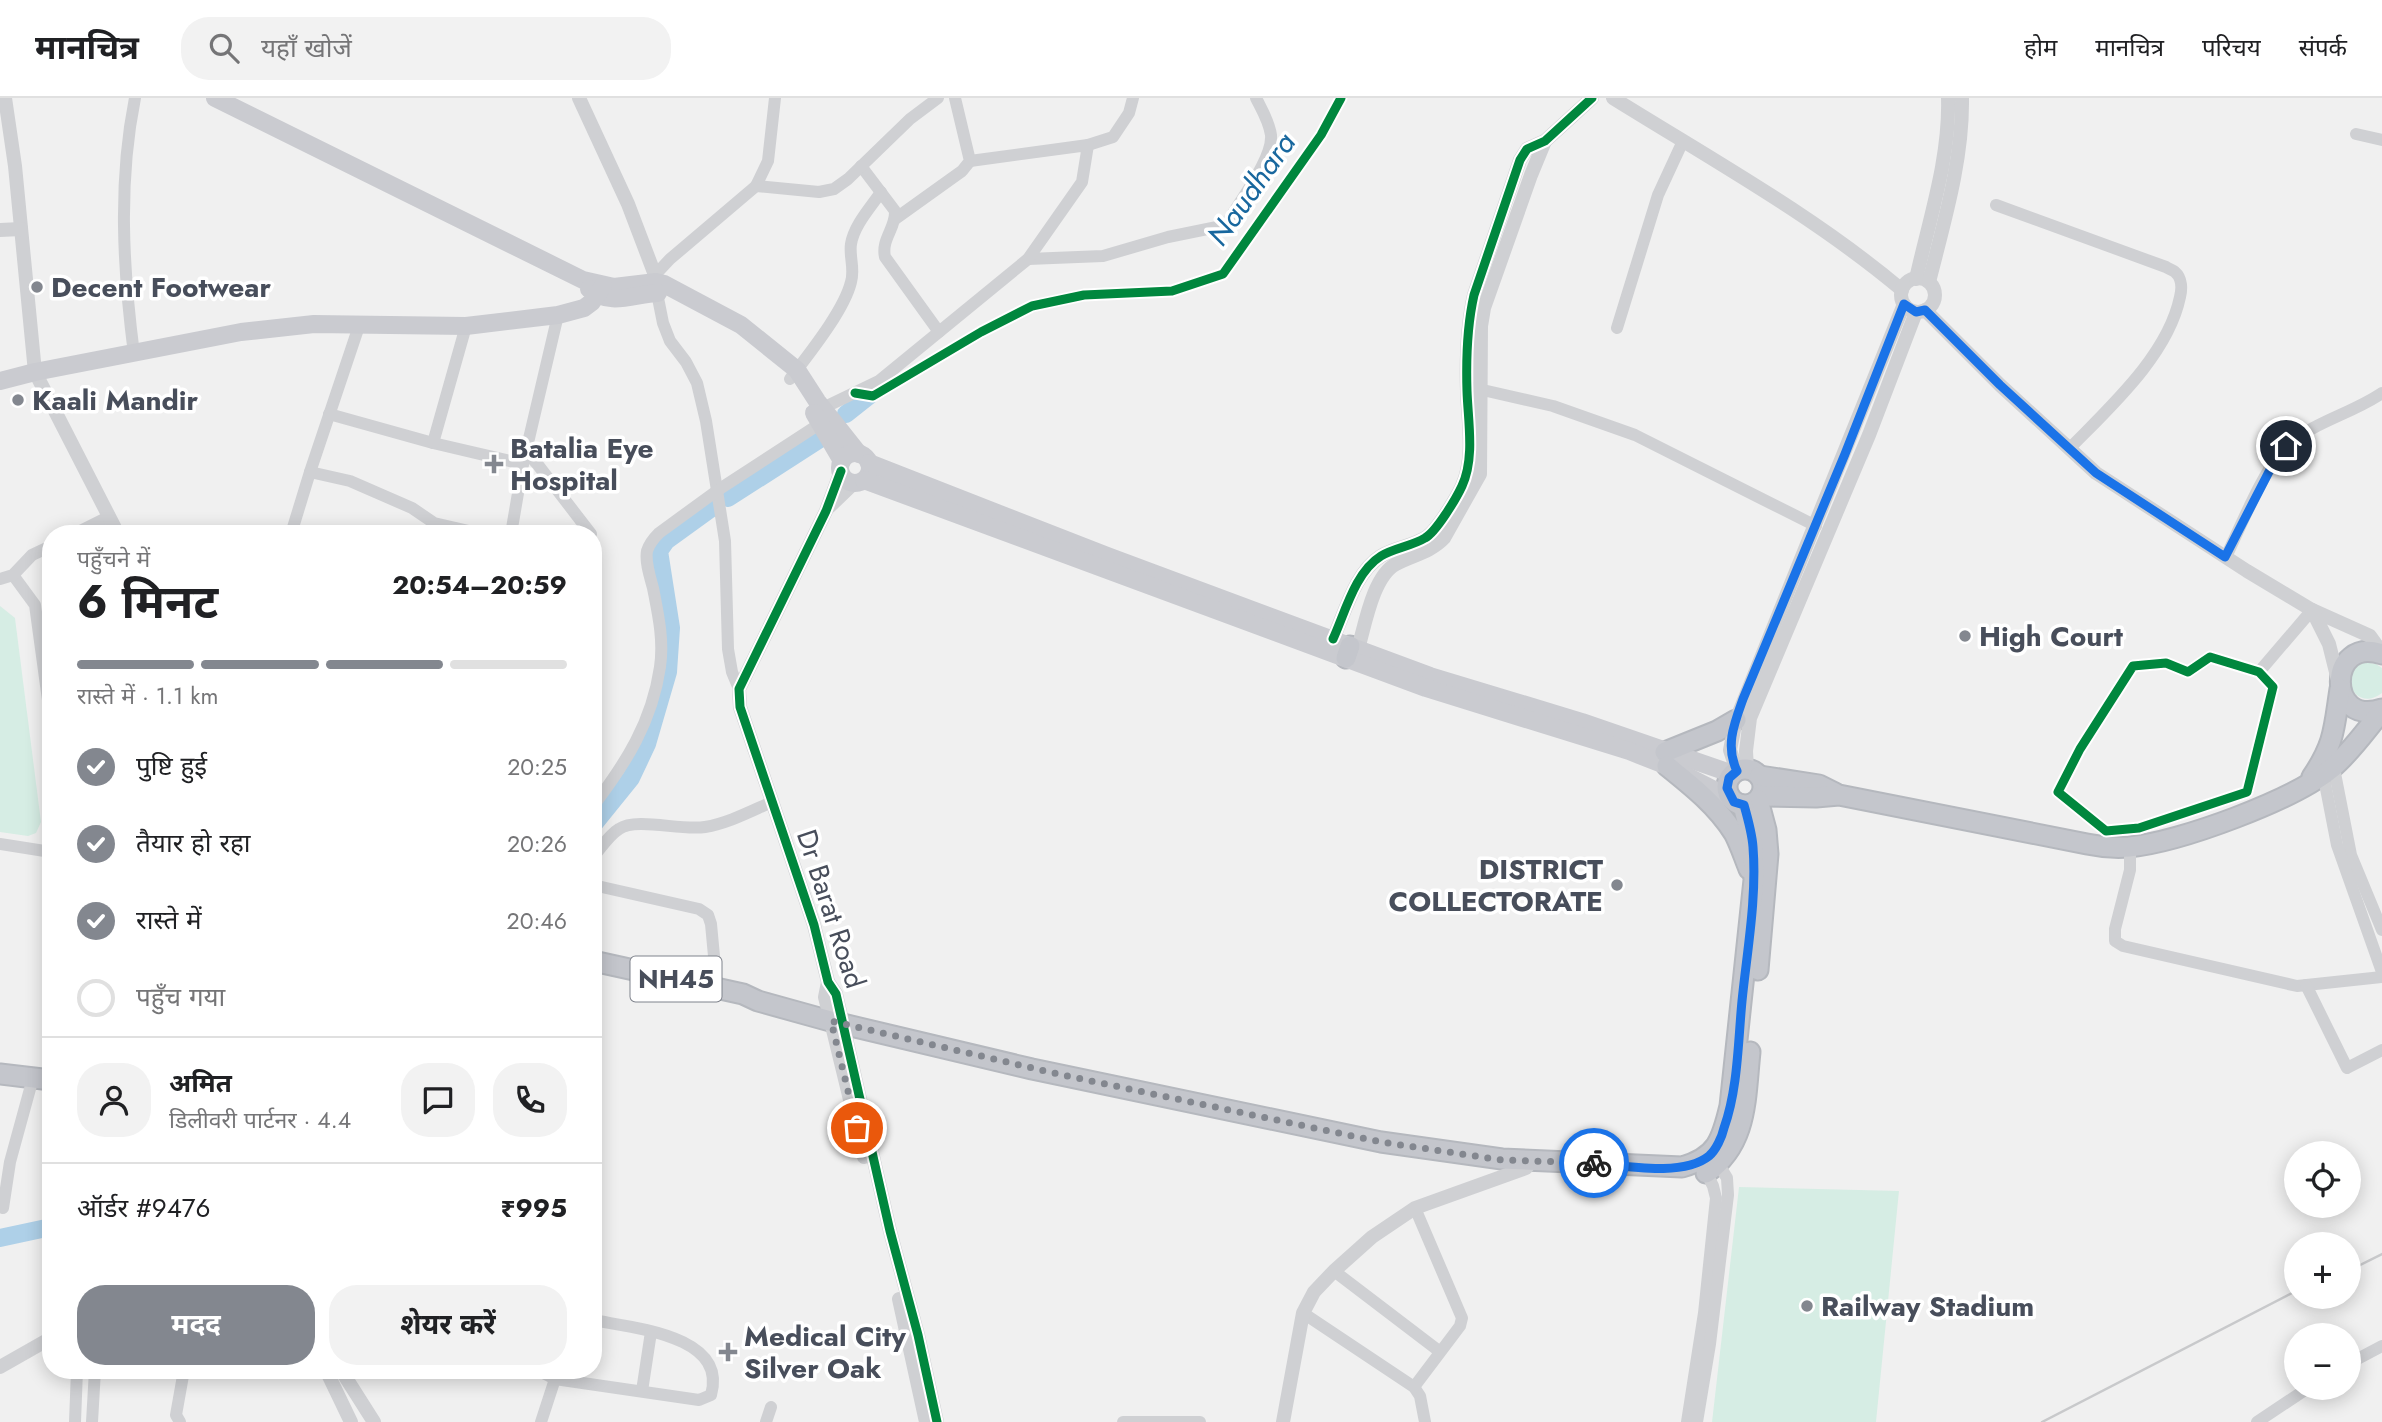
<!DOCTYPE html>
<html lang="hi">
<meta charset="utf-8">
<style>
body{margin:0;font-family:Jost,"Noto Sans Devanagari",sans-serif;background:#f2f2f2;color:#202124;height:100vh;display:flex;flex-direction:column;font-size:26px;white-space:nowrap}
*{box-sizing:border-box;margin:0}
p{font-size:23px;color:#757577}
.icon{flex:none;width:38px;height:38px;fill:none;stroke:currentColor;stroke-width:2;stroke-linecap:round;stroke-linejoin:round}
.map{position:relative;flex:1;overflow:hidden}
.side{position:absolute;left:42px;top:427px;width:560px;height:854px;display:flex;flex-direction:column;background:#fff;border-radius:28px;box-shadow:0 4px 18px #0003}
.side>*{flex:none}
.tools{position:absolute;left:2284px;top:1043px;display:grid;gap:14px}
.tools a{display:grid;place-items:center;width:77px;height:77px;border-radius:50%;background:#fff;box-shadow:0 4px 18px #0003;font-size:35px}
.pin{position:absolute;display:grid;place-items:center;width:60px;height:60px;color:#fff;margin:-30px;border:4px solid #fff;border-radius:50%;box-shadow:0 2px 7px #0007}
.courier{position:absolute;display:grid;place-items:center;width:70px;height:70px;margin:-35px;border:5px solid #1a73e8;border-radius:50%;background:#fff;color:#222;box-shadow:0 2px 9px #0007}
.head em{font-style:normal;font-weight:700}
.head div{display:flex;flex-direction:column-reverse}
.head{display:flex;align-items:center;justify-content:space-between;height:119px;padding:0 35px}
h1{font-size:46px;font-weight:700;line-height:52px}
.bar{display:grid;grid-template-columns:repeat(4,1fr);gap:10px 7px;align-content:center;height:84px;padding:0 35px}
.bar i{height:9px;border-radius:5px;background:#e0e0e0}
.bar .current{background:#83878f}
.bar p{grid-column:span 4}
.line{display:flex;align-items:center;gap:18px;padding:0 35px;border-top:2px solid #e0e0e0}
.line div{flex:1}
.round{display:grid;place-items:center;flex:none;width:74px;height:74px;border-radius:28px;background:#f2f2f2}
ol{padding:0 35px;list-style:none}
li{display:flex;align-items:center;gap:21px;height:77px}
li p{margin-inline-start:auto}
li .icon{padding:7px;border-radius:50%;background:#83878f;color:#fff;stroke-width:4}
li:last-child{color:#757577}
li i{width:38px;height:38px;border:4px solid #e0e0e0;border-radius:50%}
.primary-button{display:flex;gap:14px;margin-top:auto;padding:14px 35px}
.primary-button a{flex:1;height:80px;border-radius:28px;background:#83878f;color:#fff;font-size:28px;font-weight:700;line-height:80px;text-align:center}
.primary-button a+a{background:#f2f2f2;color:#202124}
header{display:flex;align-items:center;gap:42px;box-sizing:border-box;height:98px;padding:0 35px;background:#fff;border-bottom:2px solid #e0e0e0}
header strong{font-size:33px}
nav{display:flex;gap:38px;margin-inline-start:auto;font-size:24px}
.search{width:490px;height:63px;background:#f2f2f2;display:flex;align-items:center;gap:18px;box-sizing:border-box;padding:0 24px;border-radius:28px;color:#757577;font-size:26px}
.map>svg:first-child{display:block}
.green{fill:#d6ede4}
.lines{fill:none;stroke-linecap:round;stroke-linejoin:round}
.river{stroke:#aed0e8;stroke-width:18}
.trunk-casing{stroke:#b5b8be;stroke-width:23}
.minor{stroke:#cfd0d3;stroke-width:12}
.tertiary{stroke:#cfd0d3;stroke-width:14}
.primary{stroke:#cacbd0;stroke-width:18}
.trunk{stroke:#c4c6cc;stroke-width:19}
.rail{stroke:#c8c9cb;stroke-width:2.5}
.cycleway-casing{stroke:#fff;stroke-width:13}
.cycleway{stroke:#00873e;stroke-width:9}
.done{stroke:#83878f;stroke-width:7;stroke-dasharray:0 12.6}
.route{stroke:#1a73e8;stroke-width:9}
.poi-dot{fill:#83878f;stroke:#fff;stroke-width:2.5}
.labels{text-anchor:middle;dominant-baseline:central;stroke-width:7;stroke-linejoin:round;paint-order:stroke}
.shield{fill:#fff;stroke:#7f838c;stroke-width:2}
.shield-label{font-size:26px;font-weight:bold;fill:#484e5b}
.poi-label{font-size:28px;font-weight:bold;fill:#484e5b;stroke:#fff;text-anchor:start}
.street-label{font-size:28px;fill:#484e5b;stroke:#fff}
.water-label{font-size:30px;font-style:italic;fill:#18679e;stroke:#fff}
</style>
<header>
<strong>मानचित्र</strong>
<div class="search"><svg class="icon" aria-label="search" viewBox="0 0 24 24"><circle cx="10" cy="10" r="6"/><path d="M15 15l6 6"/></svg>यहाँ खोजें</div>
<nav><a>होम</a><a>मानचित्र</a><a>परिचय</a><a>संपर्क</a></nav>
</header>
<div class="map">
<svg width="2382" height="1324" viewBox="0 0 2382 1324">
<rect width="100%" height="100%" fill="#f0f0f0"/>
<g class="green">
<path d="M0 508 15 520 41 724 36 735 28 738 0 734Z"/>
<path d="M2364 564 2376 566 2382 570V595C2357 615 2334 577 2364 564Z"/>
<path d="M1739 1089 1899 1093 1876 1324H1712Z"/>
</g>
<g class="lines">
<g class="river">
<path d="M846 316 870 297"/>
<path d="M728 400 820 341"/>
<path d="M593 727 631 680 647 646 668 574 671 530 659 453 666 443 713 409"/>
<path d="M0 1140 51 1129"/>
</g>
<defs>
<g id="trunk">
<path d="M2382 556C2327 537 2326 630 2382 611"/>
<path d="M1346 560 1350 548"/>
<path d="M1665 654 1717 633 1736 622"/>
<path d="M1667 668C1692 688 1717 708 1734 735 1740 746 1744 759 1749 771"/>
<circle cx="1745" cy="689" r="18"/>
<path d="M1760 678 1819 687 1835 695"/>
<path d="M2312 679C2335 645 2334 630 2340 591"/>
<path d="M1761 698 1816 699 1839 697 2087 746C2101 749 2115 750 2129 749 2180 744 2294 702 2332 670 2351 654 2366 632 2382 613"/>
<path d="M1758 702 1766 732 1768 756 1758 872"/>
<path d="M593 863 743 896 758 903 830 923 1032 971 1381 1044 1502 1061 1682 1069C1717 1059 1722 1042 1730 1008L1754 782 1753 748 1743 707"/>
<path d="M0 976 51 982"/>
<path d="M1706 1075C1748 1046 1745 1000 1750 954"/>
</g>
</defs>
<use href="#trunk" class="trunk-casing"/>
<g class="minor">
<path d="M2356 36 2382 42"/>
<path d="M1088 47 1113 39 1129 15 1133 0"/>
<path d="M861 68 895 113C896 130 881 141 885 159L939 234"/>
<path d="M756 88 819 94 834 91 848 81 910 21 938 0"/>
<path d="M1996 107 2166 169C2169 171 2173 172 2175 174 2182 180 2182 191 2180 199 2168 257 2110 309 2070 350"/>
<path d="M895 121 962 73 970 63 955 0"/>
<path d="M1028 161 1103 158 1168 139 1222 128 1229 122C1241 101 1273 60 1271 37 1269 23 1262 12 1256 0"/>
<path d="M655 177 670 161 756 88 768 63 775 0"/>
<path d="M657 195 663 225 670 243 686 264 697 285 706 323 725 443 728 551 732 574 739 591"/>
<path d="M360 225 310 374 350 383 412 410 434 425 482 436"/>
<path d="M1617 230 1658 97 1683 43"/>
<path d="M134 256C123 171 118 84 135 0"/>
<path d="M790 281C808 257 844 213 851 184 855 171 849 158 851 146 854 127 871 109 881 94"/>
<path d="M1474 290 1553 308 1635 337 1816 428"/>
<path d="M855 295 873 298 981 234 1032 208 1084 197 1172 193 1223 176 1321 37 1341 0"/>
<path d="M823 310 879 283 1028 161 1082 84 1088 47 970 63"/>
<path d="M329 316 433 345 523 366"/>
<path d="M433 345 466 228"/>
<path d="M526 354 538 367 591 436"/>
<path d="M74 436 108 419"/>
<path d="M155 436H173"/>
<path d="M291 436 310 374"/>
<path d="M511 436 523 366 558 217"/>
<path d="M2226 459C2239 432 2267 364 2288 347 2314 324 2353 315 2382 295"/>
<path d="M13 477 35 507 51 624"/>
<path d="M0 481 13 477 32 457 51 448"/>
<path d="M2210 559 2259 574 2273 589 2247 694 2139 730 2106 733 2058 694 2080 651 2133 568 2166 565 2188 574Z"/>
<path d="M2259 574 2312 512"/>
<path d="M2333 665 2351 757 2382 832"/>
<path d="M2322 670 2337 747 2382 874"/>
<path d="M593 708C626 665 652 624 660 569 664 542 658 516 653 490 650 479 645 464 647 453 649 446 654 440 659 435L718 392 821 325"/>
<path d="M0 746 51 754"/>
<path d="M2130 749V772L2115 831V843L2123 848 2297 888 2382 879"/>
<path d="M593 759C601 750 609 737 619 731 637 719 680 733 705 729 729 725 751 713 772 704"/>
<path d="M593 787 699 811 708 817 711 826 717 890"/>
<path d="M2306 887 2347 970 2382 952"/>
<path d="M3 1110 10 1064 33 980"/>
<path d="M1334 1173 1439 1253"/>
<path d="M1303 1215 1414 1289 1420 1298 1425 1324"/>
<path d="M2348 1266 2382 1248"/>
<path d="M537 1272 555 1281 699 1302 711 1297C728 1237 633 1230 593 1222"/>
<path d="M1414 1289 1460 1228 1462 1220 1415 1110"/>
<path d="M642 1293 651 1234"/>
<path d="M75 1324 77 1272"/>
<path d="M92 1324 95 1272"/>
<path d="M180 1324 176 1317 184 1272"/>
<path d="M541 1324 555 1281"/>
<path d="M766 1324 771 1309"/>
<path d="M1123 1324H1200"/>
<path d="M1687 1324 1704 1215 1716 1100 1713 1088 1704 1070"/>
<path d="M1697 1324 1710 1246 1728 1097 1727 1080 1716 1062"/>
<path d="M2257 1324 2308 1290"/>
</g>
<g class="tertiary">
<path d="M5 0 15 68 35 274 118 436"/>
<path d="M579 0 628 106 655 177 657 193"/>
<path d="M1613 0C1711 61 1814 118 1902 192"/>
<path d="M0 132 21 131"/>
<circle cx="1918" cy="197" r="17"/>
<path d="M1916 181C1929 122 1950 60 1948 0"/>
<path d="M1929 184C1944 124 1963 62 1962 0"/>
<path d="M1925 212 2000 287 2096 375 2247 473 2312 512 2370 538 2382 555"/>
<path d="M841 373 826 413 739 591 740 609 814 827 828 884 836 896 890 1133 918 1237 937 1324"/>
<path d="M829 409 854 385"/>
<path d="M2312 512 2329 546 2339 586"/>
<path d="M1333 541C1345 515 1355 474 1381 458 1394 450 1412 448 1425 440 1436 434 1456 401 1462 388 1475 360 1468 323 1467 293 1466 261 1467 228 1474 197L1520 62 1527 51 1545 43 1592 0"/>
<path d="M1358 551C1365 527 1373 478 1396 466 1413 457 1431 454 1444 440L1480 376 1481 228 1484 210 1531 77 1545 43"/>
<path d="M1747 671 1746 653 1750 620 1869 337 1916 214"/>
<path d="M1737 673 1730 652 1736 622 1904 206"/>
<path d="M828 884 825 899 864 1059"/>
<path d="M899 1201 926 1324"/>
<path d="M0 1269 51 1240"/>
<path d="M326 1272 351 1324"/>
<path d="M341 1272 374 1324"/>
<path d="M1283 1324 1303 1215 1314 1194 1334 1173 1372 1139 1415 1110 1526 1070 1533 1062"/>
</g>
<g class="primary">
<path d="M215 0 583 182 614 189 656 184 664 186 741 227 797 272 817 303 859 356"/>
<path d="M589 191C610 209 634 196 658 195"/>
<path d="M0 283 35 274 241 234 314 226 466 228 558 217 584 210 592 204 603 188"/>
<path d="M814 315 842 363"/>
<circle cx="855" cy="370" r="15"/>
<path d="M869 365 1107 458 1430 578 1582 624 1733 676"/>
<path d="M864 382 1426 590 1629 653 1667 668 1730 700"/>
</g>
<use href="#trunk" class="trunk"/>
<g class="rail">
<path d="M2348 1173 2382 1156"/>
<path d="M2042 1324 2296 1193"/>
</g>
<defs>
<g id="cycleway">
<path d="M855 295 873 298 981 234 1032 208 1084 197 1172 193 1223 176 1321 37 1341 0"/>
<path d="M841 373 826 413 739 591 740 609 814 827 828 884 836 896 890 1133 918 1237 937 1324"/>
<path d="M1333 541C1345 515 1355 474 1381 458 1394 450 1412 448 1425 440 1436 434 1456 401 1462 388 1475 360 1468 323 1467 293 1466 261 1467 228 1474 197L1520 62 1527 51 1545 43 1592 0"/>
<path d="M2210 559 2259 574 2273 589 2247 694 2139 730 2106 733 2058 694 2080 651 2133 568 2166 565 2188 574Z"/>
</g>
</defs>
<use href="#cycleway" class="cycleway-casing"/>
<use href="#cycleway" class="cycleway"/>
</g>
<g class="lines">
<path class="done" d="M857 1030 831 923 1058 976 1381 1044 1502 1062 1594 1065"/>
<path class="route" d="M1594 1065C1626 1068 1683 1079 1709 1058 1716 1052 1722 1039 1724 1030 1738 991 1738 944 1742 903 1747 853 1757 800 1753 749 1752 735 1748 721 1744 707L1734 704 1727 690 1729 680 1737 673C1725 648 1734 626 1743 601L1845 356 1904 206 1916 214 1925 212 2000 287 2096 375 2225 459 2274 364 2286 348"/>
</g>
<g class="poi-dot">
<circle cx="37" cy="189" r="7"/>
<circle cx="18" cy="302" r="7"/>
<path d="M490.5 355.5h7v7h7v7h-7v7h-7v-7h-7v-7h7z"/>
<circle cx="1965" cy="538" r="7"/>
<circle cx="1617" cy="787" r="7"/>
<circle cx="1807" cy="1208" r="7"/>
<path d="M724.5 1243.5h7v7h7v7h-7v7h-7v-7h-7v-7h7z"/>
</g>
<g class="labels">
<rect class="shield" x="630.5" y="858.5" width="91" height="45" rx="5"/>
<g class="shield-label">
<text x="676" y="881">NH45</text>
</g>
<g class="poi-label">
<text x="51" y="189">Decent Footwear</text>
<text x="32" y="302">Kaali Mandir</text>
<text x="510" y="350">Batalia Eye<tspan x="510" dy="32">Hospital</tspan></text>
<text x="1979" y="538">High Court</text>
<text x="1603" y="771" text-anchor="end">DISTRICT<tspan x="1603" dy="32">COLLECTORATE</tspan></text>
<text x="1821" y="1208">Railway Stadium</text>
<text x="744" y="1238">Medical City<tspan x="744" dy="32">Silver Oak</tspan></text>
</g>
<g class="street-label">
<text transform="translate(831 811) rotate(72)">Dr Barat Road</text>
</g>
<g class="water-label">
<text transform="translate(1251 91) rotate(-55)">Naudhara</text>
</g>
</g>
</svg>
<div class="tools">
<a><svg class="icon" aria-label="locate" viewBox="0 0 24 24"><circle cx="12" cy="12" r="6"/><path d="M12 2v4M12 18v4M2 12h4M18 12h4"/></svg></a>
<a>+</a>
<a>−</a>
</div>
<div class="pin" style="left:857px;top:1030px;background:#ea580c"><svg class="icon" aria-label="bag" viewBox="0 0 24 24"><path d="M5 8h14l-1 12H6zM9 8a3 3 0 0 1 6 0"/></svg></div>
<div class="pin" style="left:2286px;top:348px;background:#1f2937"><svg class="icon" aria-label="home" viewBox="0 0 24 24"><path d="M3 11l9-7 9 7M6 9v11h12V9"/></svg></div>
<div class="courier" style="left:1594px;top:1065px"><svg class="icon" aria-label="bike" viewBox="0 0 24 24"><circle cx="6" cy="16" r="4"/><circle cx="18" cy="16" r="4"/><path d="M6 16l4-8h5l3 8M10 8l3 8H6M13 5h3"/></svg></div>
<section class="side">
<div class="head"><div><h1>6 मिनट</h1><p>पहुँचने में</p></div><em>20:54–20:59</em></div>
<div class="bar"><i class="current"></i><i class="current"></i><i class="current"></i><i></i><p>रास्ते में · 1.1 km</p></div>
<ol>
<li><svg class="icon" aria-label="check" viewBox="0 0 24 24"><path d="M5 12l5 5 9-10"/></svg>पुष्टि हुई<p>20:25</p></li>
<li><svg class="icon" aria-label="check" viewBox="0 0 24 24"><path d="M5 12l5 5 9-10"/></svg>तैयार हो रहा<p>20:26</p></li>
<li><svg class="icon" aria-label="check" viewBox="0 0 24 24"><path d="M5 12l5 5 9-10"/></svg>रास्ते में<p>20:46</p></li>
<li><i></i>पहुँच गया</li>
</ol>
<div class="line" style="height:126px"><a class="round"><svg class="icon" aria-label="person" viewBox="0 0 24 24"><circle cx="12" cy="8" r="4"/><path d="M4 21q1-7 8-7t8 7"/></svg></a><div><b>अमित</b><p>डिलीवरी पार्टनर · 4.4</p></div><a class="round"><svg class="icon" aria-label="chat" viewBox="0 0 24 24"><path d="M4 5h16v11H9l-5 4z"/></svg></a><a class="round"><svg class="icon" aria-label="phone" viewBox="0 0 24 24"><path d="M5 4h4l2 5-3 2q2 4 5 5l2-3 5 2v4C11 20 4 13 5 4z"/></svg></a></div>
<div class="line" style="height:91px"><div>ऑर्डर #9476</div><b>₹995</b></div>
<div class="primary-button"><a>मदद</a><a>शेयर करें</a></div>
</section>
</div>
